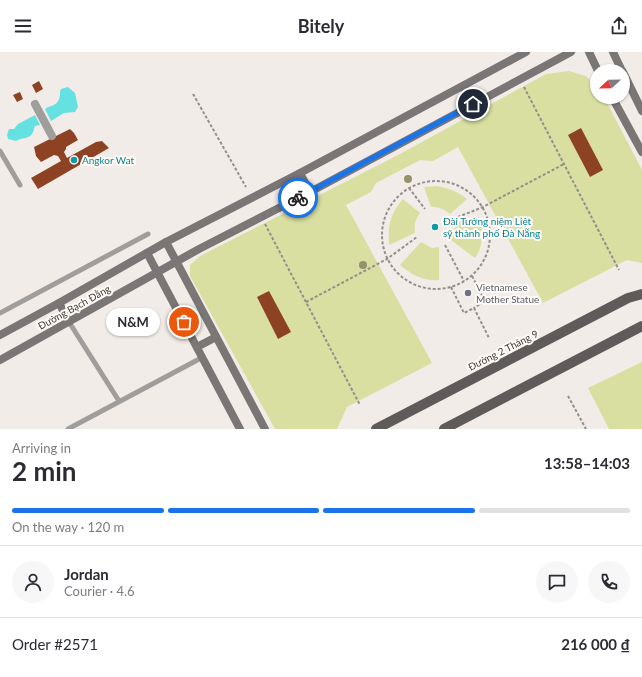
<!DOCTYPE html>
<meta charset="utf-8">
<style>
body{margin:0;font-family:Lato,sans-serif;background:#f7f7f7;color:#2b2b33;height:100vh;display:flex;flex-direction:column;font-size:15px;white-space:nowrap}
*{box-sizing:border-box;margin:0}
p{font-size:13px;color:#7c7c81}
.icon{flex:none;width:22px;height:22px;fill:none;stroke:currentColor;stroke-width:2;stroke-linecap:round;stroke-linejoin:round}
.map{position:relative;height:377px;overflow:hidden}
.side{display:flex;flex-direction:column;background:#fff;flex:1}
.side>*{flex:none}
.needle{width:26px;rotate:248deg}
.buttons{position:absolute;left:590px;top:12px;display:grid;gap:8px}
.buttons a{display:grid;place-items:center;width:40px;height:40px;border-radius:50%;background:#fff;box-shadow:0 1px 3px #0004;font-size:20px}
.pin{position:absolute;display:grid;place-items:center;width:34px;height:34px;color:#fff;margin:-17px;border:2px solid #fff;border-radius:50%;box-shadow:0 1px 4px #0007}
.courier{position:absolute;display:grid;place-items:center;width:40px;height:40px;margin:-20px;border:3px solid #1a73e8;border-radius:50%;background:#fff;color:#222;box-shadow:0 1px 5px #0007}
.bubble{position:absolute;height:28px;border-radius:14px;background:#fff;box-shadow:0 1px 3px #0004;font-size:13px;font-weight:700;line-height:28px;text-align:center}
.overview em{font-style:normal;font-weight:700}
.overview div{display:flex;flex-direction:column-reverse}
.overview{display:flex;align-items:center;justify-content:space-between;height:68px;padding:0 12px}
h1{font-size:26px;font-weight:700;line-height:30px}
.bar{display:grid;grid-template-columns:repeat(4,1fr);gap:6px 4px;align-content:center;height:48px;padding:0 12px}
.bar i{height:5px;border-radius:3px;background:#e1e1e2}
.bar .current{background:#1a73e8}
.bar p{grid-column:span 4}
.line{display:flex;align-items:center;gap:10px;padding:0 12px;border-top:1px solid #e1e1e2}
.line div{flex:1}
.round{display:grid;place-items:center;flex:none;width:42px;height:42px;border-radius:21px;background:#f7f7f7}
header{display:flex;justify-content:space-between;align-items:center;height:52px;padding:0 12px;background:#fff;font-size:18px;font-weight:700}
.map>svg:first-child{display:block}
.green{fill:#d9dfa0}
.water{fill:#66e1e2}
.building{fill:#8d4323}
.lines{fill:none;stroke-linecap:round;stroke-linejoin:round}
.path{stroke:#938f8c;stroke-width:2;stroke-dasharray:3 2;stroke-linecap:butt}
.lane{stroke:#a09d9d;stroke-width:5}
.street{stroke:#a09d9d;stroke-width:8}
.secondary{stroke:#7b7676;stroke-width:8}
.primary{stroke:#605b5b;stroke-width:10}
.tree{fill:#94926b}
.done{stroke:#7c7976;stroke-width:4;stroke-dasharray:0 7.2}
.route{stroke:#1a73e8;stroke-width:5}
.culture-dot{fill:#0f9aa8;stroke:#fefaf6;stroke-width:1.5}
.worship-dot{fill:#6b7280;stroke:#fefaf6;stroke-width:1.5}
.labels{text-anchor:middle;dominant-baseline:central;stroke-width:4;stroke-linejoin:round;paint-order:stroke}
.culture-label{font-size:10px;fill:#0d838f;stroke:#fefaf6;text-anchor:start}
.worship-label{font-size:10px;fill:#5b616d;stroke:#fefaf6;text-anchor:start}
.street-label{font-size:10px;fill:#3d3b39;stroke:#fefaf6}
</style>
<header><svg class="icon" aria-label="menu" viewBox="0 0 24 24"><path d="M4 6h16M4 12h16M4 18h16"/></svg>Bitely<svg class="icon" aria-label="share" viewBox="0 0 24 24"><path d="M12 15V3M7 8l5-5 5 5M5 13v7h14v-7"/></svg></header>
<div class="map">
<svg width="642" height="377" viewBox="0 0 642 377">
<rect width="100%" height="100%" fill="#f2ece8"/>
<g class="green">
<path d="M569 19 586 24 597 35V45H604L642 118V211L627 208 543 251 458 95 433 109 420 108 376 131 371 140 346 153 432 311 347 355 337 377H275L190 224V213L200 204 400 102 546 22Z"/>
<path d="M436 134C448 136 457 139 467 147L450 162C444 157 439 155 431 155L424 135Z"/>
<path d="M403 147 420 161C415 168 414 172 415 181L389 193C388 173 390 162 403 147Z"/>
<path d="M479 165C483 178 484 193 475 206L451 188 454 182 455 170Z"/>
<path d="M421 190 432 196 439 195V228C424 230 411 222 400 213Z"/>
<path d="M642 310V377H609L588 336Z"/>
</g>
<g class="water">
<path d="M68 35 75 41 78 55 75 60 64 61 51 69 45 57C50 53 57 54 59 47 61 43 59 40 61 37Z"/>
<path d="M35 63 40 73 35 74C34 76 34 78 33 80 30 88 21 85 16 89L8 87 7 83 9 77H14L18 72Z"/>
</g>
<g class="building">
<path d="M39 29 43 37 36 41 32 33Z"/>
<path d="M20 40 23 47 17 50 13 43Z"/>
<path d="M581 76 603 118 590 125 568 83Z"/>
<path d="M70 77 74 81 78 88 66 95V97L64 100 67 106 96 90 102 89 109 96 38 137 31 126 61 109 58 104 54 103 41 110 36 104 34 95Z"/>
<path d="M269 239 291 280 278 287 257 245Z"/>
</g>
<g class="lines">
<g class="path">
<path d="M524 35 619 218"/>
<path d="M193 42 246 135"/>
<circle cx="436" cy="183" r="54"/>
<path d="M409 136 425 157"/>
<path d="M453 167 483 155 564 112"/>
<path d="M265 172 360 353"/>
<path d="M445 193 464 229"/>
<path d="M472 224 485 249 474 256"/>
<path d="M451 235 464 261 474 256 489 286"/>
<path d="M306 250 387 207 417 185"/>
<path d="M568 344 586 377"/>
</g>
<g class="lane">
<path d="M0 99 20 133"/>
<path d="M0 261 148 182"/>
<path d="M69 270 119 349"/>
<path d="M68 377 203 305"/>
</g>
<path class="street" d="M35 52 52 84"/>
<g class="secondary">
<path d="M589 0 598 19"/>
<path d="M613 0 622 19"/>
<path d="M623 20 642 59"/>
<path d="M463 34 473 52"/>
<path d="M612 45 642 100"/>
<path d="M300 121 310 140"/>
<path d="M166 190 265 377"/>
<path d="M147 201 240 377"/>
<path d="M59 251 69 270"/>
<path d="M0 283 59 251 166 190 300 121 526 0"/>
<path d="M197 295 216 285"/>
<path d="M0 308 199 197 310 140 571 0"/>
</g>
<g class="primary">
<path d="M376 377 628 246 642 242"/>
<path d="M444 377 642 274"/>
</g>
</g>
<g class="tree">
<circle cx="408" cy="127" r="4"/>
<circle cx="363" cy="213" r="4"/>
</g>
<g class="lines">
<path class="done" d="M184 270 197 295 216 285 176 210 298 146"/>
<path class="route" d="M298 146 473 52"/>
</g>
<g class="culture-dot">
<circle cx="74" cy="108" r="4"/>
<circle cx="435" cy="175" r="4"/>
</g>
<circle class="worship-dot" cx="468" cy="241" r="4"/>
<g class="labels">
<g class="culture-label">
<text x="82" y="108">Angkor Wat</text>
<text x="443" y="169">Đài Tưởng niệm Liệt<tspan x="443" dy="12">sỹ thành phố Đà Nẵng</tspan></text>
</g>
<g class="worship-label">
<text x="476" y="235">Vietnamese<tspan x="476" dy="12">Mother Statue</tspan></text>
</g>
<g class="street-label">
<text transform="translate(74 255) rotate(-29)">Đường Bạch Đằng</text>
<text transform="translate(503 298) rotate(-27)">Đường 2 Tháng 9</text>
</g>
</g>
</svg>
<div class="buttons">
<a><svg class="needle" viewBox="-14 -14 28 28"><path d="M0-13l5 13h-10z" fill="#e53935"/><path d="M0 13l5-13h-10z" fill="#7c7c81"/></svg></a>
</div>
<div class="pin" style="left:184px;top:270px;background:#ea580c"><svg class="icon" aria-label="bag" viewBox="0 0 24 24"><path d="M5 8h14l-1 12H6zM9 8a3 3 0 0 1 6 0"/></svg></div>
<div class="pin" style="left:473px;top:52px;background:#1f2937"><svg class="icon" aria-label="home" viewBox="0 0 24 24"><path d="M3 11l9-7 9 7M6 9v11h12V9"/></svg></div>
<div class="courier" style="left:298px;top:146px"><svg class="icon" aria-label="bike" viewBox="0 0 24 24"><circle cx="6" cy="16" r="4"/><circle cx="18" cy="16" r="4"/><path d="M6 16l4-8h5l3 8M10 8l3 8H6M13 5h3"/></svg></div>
<div class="bubble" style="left:106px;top:256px;width:54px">N&amp;M</div>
</div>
<section class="side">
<div class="overview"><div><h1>2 min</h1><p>Arriving in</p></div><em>13:58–14:03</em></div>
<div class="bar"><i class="current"></i><i class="current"></i><i class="current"></i><i></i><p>On the way · 120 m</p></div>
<div class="line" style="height:72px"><a class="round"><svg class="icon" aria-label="person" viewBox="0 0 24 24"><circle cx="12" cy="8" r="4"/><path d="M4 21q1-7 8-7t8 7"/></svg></a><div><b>Jordan</b><p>Courier · 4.6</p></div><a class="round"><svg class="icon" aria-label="chat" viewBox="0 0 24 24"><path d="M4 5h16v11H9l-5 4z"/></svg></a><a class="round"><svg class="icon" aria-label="phone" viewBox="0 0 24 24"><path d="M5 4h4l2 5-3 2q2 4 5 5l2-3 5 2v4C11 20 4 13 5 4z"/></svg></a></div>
<div class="line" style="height:52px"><div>Order #2571</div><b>216 000 ₫</b></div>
</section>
